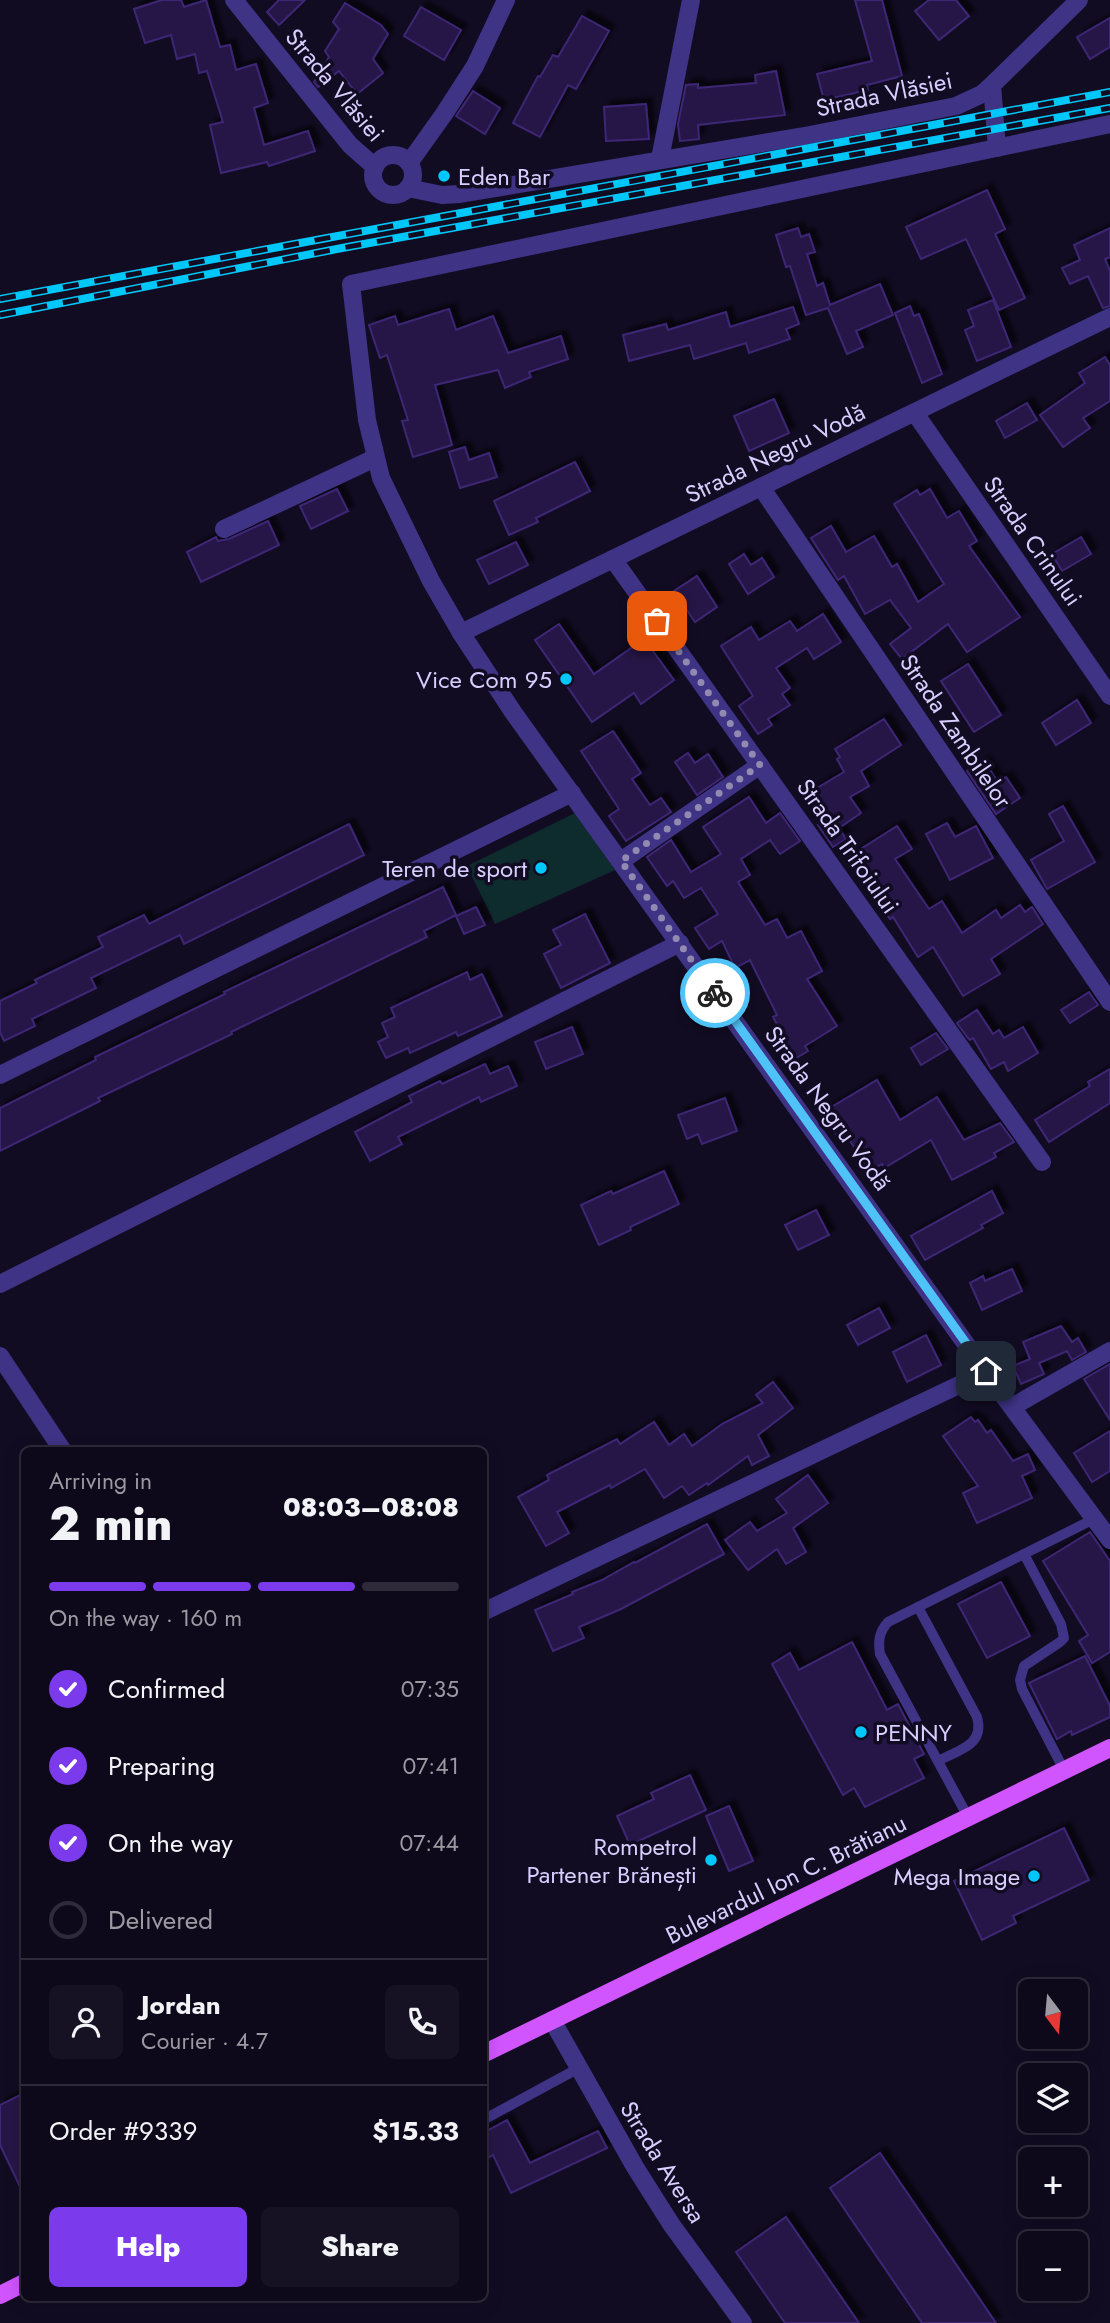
<!DOCTYPE html>
<meta charset="utf-8">
<style>
body{margin:0;font-family:Jost,sans-serif;background:#171223;color:#f1f3f6;height:100vh;display:flex;flex-direction:column;font-size:26px;white-space:nowrap}
*{box-sizing:border-box;margin:0}
p{font-size:23px;color:#9b9aa2}
.icon{flex:none;width:38px;height:38px;fill:none;stroke:currentColor;stroke-width:2;stroke-linecap:round;stroke-linejoin:round}
.map{position:relative;flex:1;overflow:hidden}
.sheet{position:absolute;left:21px;top:1447px;width:466px;height:854px;display:flex;flex-direction:column;background:#0e091a;border-radius:10px;box-shadow:0 4px 18px #0003,0 0 0 2px #2e2a39}
.sheet>*{flex:none}
.needle{width:46px;rotate:164deg}
.fabs{position:absolute;left:1018px;top:1979px;display:grid;gap:14px}
.fabs a{display:grid;place-items:center;width:70px;height:70px;border-radius:10px;background:#0e091a;box-shadow:0 4px 18px #0003,0 0 0 2px #2e2a39;font-size:35px}
.pin{position:absolute;display:grid;place-items:center;width:60px;height:60px;color:#fff;margin:-30px;border-radius:14px;box-shadow:0 4px 10px #0006}
.courier{position:absolute;display:grid;place-items:center;width:70px;height:70px;margin:-35px;border:5px solid #4fc3f7;border-radius:50%;background:#fff;color:#222;box-shadow:0 2px 9px #0007}
.headline em{font-style:normal;font-weight:800}
.headline div{display:flex;flex-direction:column-reverse}
.headline{display:flex;align-items:center;justify-content:space-between;height:119px;padding:0 28px}
h1{font-size:46px;font-weight:800;line-height:52px}
.bar{display:grid;grid-template-columns:repeat(4,1fr);gap:10px 7px;align-content:center;height:84px;padding:0 28px}
.bar i{height:9px;border-radius:5px;background:#2e2a39}
.bar .active{background:#7c3aed}
.bar p{grid-column:span 4}
.line{display:flex;align-items:center;gap:18px;padding:0 28px;border-top:2px solid #2e2a39}
.line div{flex:1}
.round{display:grid;place-items:center;flex:none;width:74px;height:74px;border-radius:10px;background:#171223}
ol{padding:0 28px;list-style:none}
li{display:flex;align-items:center;gap:21px;height:77px}
li p{margin-inline-start:auto}
li .icon{padding:7px;border-radius:50%;background:#7c3aed;color:#fff;stroke-width:4}
li:last-child{color:#9b9aa2}
li i{width:38px;height:38px;border:4px solid #2e2a39;border-radius:50%}
.primary-button{display:flex;gap:14px;margin-top:auto;padding:14px 28px}
.primary-button a{flex:1;height:80px;border-radius:10px;background:#7c3aed;color:#fff;font-size:28px;font-weight:800;line-height:80px;text-align:center}
.primary-button a+a{background:#171223;color:#f1f3f6}
.map>svg:first-child{display:block}
.green{fill:#0e2c2e}
.building{fill:#251646;stroke:#3e2774;stroke-width:2;filter:url(#shadow)}
.lines{fill:none;stroke-linecap:round;stroke-linejoin:round}
.lane{stroke:#3f3386;stroke-width:10}
.street{stroke:#3f3386;stroke-width:18}
.primary{stroke:#d155ff;stroke-width:18}
.rail-casing{stroke:#00c7f9;stroke-width:8}
.rail{stroke:#120c23;stroke-width:5;stroke-dasharray:16;stroke-linecap:butt}
.done{stroke:#938ab2;stroke-width:7;stroke-dasharray:0 12.6}
.route{stroke:#4fc3f7;stroke-width:9}
.poi-dot{fill:#00c7f9;stroke:#120c23;stroke-width:2.5}
.labels{text-anchor:middle;dominant-baseline:central;stroke-width:7;stroke-linejoin:round;paint-order:stroke}
.street-label{font-size:24px;fill:#d9ceff;stroke:#120c23}
.poi-label{font-size:24px;fill:#d9ceff;stroke:#120c23;text-anchor:end}
</style>
<div class="map">
<svg width="1110" height="2323" viewBox="0 0 1110 2323">
<defs>
<filter id="shadow"><feDropShadow dx="6" dy="-6" stdDeviation="2" flood-color="#0009"/></filter>
</defs>
<rect width="100%" height="100%" fill="#120c23"/>
<path class="green" d="M575 813 615 870 495 924 467 866Z"/>
<g class="building">
<path d="M162 0H181L184 7 206 0 220 47 230 45 236 70 256 64 268 103 254 108 264 145 308 131 315 151 269 166 267 162 221 173 210 125 223 122 207 71 199 73 195 54 177 59 171 35 145 43 134 9Z"/>
<path d="M279 0H305L279 25 267 12Z"/>
<path d="M855 0H882L902 76 867 85 868 90 824 100 817 74 872 61Z"/>
<path d="M929 0H956L969 16 939 40 915 11Z"/>
<path d="M345 3 381 25 388 34 373 59 383 73 357 94 339 71 318 87 314 82 329 57 325 51 339 29 333 22Z"/>
<path d="M421 7 461 30 444 60 404 36Z"/>
<path d="M582 16 609 31 576 89 568 85 540 137 513 123 538 76 540 77 553 55 558 57Z"/>
<path d="M1110 18V47L1090 59 1077 37Z"/>
<path d="M776 71 785 115 698 125 699 139 680 141 678 124 686 85 698 84V88L756 83 755 75Z"/>
<path d="M473 91 500 108 485 134 456 116Z"/>
<path d="M646 104 649 139 606 141 604 107Z"/>
<path d="M987 190 1005 229 995 234 1025 298 999 310 966 239 921 259 906 227Z"/>
<path d="M798 228 801 237 809 234 815 252 807 254 817 286 823 283 830 305 880 284 893 315 856 331 863 347 847 354 828 308 806 315 790 266 786 267 776 235Z"/>
<path d="M1110 228V257L1105 259 1110 271V306L1103 308 1088 276 1070 284 1062 268 1080 260 1074 245Z"/>
<path d="M993 300 1011 347 977 361 965 330 974 326 968 310Z"/>
<path d="M910 306 914 316 919 314 942 374 922 383 895 313Z"/>
<path d="M793 307 799 324 786 329 790 339 749 353 746 343 694 359 690 345 629 361 623 335 666 324 668 330 726 312 730 327Z"/>
<path d="M449 309 456 330 493 316 508 353 561 336 568 359 529 372 531 377 505 388 498 370 435 385 452 445 413 457 402 421 408 420 387 355 380 358 369 325 395 316 398 325Z"/>
<path d="M1105 357 1110 365V401L1083 418 1090 428 1063 447 1040 415 1085 383 1079 373Z"/>
<path d="M774 399 789 433 749 451 734 416Z"/>
<path d="M1027 403 1037 420 1005 438 996 421Z"/>
<path d="M465 447 469 460 489 453 497 477 460 488 449 452Z"/>
<path d="M575 462 590 491 536 518 538 522 509 535 494 501Z"/>
<path d="M337 489 348 511 311 529 300 506Z"/>
<path d="M930 489 947 518 959 511 977 541 969 546 1020 617 967 652 948 624 902 659 890 644 911 628 890 600 865 614 844 576 838 580 811 538 831 526 846 552 874 536 892 567 897 564 918 602 944 584 894 504 917 490 920 495Z"/>
<path d="M268 521 279 545 201 582 187 552 216 537 218 541 229 539Z"/>
<path d="M1081 537 1091 554 1062 571 1052 554Z"/>
<path d="M516 542 528 565 489 584 477 560Z"/>
<path d="M744 554 751 565 762 558 774 577 748 594 729 564Z"/>
<path d="M697 576 717 607 695 622 674 591Z"/>
<path d="M823 614 841 642 814 659 807 648 776 668 790 688 782 694 790 705 768 719 772 725 758 734 739 706 753 696 721 646 751 627 759 640 790 621 797 631Z"/>
<path d="M559 624 594 674 644 639 674 680 641 704 634 693 592 722 535 640Z"/>
<path d="M968 664 1001 715 974 732 941 681Z"/>
<path d="M1077 700 1091 723 1056 745 1042 723Z"/>
<path d="M884 719 901 745 861 771 869 786 850 797 861 813 839 828 846 839 833 847 818 825 828 818 812 791 844 772 837 759 840 757 835 749Z"/>
<path d="M613 731 641 773 632 779 650 805 661 798 671 812 626 841 609 816 619 809 581 751Z"/>
<path d="M688 753 695 763 708 754 723 777 697 795 675 762Z"/>
<path d="M984 761 998 782 1006 777 1020 798 996 814 967 771Z"/>
<path d="M749 797 766 823 780 813 800 841 780 854 770 840 741 859 750 875 738 882 765 925 777 919 787 938 801 931 822 971 807 979 837 1026 805 1046 808 1051 793 1060 777 1034 781 1032 773 1017 777 1015 750 960 735 968 722 941 709 949 695 928 718 914 701 888 684 898 673 881 667 886 647 857 671 840 691 872 721 854 703 827Z"/>
<path d="M1063 806 1095 862 1047 889 1031 860 1064 841 1049 814Z"/>
<path d="M947 823 955 837 976 826 993 858 950 880 926 834Z"/>
<path d="M349 824 364 855 184 944 180 935 91 978 96 988 32 1019 35 1026 4 1041 0 1032V1001L37 983 35 980 103 947 98 937 144 915 149 924Z"/>
<path d="M897 826 912 849 895 859 929 909 942 901 962 933 996 910 1001 918 1020 905 1025 912 1032 907 1043 924 991 959 1000 974 963 996 933 947 918 957 893 917 890 919 848 857Z"/>
<path d="M443 887 456 915 424 931 427 937 231 1032 232 1034 98 1098 100 1101 0 1151V1108L96 1060 95 1057 225 994 224 992Z"/>
<path d="M476 907 485 925 464 934 456 916Z"/>
<path d="M585 914 610 963 561 988 544 954 561 945 553 930Z"/>
<path d="M467 972 470 980 482 974 502 1016 458 1036 456 1032 410 1053 408 1048 386 1058 378 1042 388 1037 382 1023 395 1017 391 1008Z"/>
<path d="M1089 992 1098 1005 1070 1023 1061 1010Z"/>
<path d="M977 1010 993 1034 999 1030 1004 1038 1023 1027 1038 1053 1008 1071 1004 1062 991 1069 973 1038 970 1040 968 1038 957 1023Z"/>
<path d="M572 1027 583 1054 546 1069 535 1042Z"/>
<path d="M936 1033 948 1049 921 1065 911 1048Z"/>
<path d="M485 1064 490 1074 508 1066 517 1086 481 1102 479 1097 398 1137 402 1144 370 1161 355 1132 412 1102 409 1096 440 1081 442 1084Z"/>
<path d="M1110 1069V1103L1049 1142 1035 1120 1090 1086 1088 1082Z"/>
<path d="M877 1080 900 1120 937 1097 964 1140 1000 1123 1014 1142 994 1153 996 1157 952 1180 931 1140 884 1168 882 1164 869 1172 846 1134 838 1138 823 1112Z"/>
<path d="M725 1098 737 1131 702 1144 698 1134 687 1139 678 1115Z"/>
<path d="M664 1171 679 1204 630 1227 631 1230 599 1245 581 1205 611 1191 613 1194Z"/>
<path d="M992 1191 1003 1213 981 1225 983 1228 925 1260 911 1236Z"/>
<path d="M816 1210 829 1235 798 1250 785 1225Z"/>
<path d="M1012 1269 1022 1291 982 1310 970 1283 983 1276 985 1281Z"/>
<path d="M879 1308 890 1328 858 1345 847 1325Z"/>
<path d="M1061 1326 1072 1342 1078 1338 1086 1352 1072 1360 1067 1351 1039 1363 1044 1374 1021 1384 1013 1366 1030 1359 1023 1342Z"/>
<path d="M926 1335 941 1365 907 1382 893 1352Z"/>
<path d="M1110 1364V1420L1084 1379Z"/>
<path d="M773 1382 793 1408 758 1435 769 1456 752 1465 748 1456 708 1485 707 1483 689 1495 682 1486 664 1498 645 1469 611 1488 610 1485 557 1512 569 1533 546 1546 518 1497 549 1480 547 1475 617 1439 620 1444 654 1422 669 1445 684 1434 692 1446 722 1424 763 1403 756 1395Z"/>
<path d="M971 1417 975 1422 978 1420 987 1433 991 1430 1013 1461 1028 1454 1035 1470 1022 1476 1032 1498 977 1523 963 1493 978 1486 943 1436Z"/>
<path d="M1110 1431V1471L1092 1482 1074 1453Z"/>
<path d="M808 1475 828 1503 793 1528 806 1552 786 1564 777 1549 748 1570 725 1540 750 1522 757 1531 787 1513 776 1499Z"/>
<path d="M707 1524 724 1554 621 1609 579 1627 584 1638 553 1651 535 1610 573 1594 572 1592 602 1580 634 1562 635 1563Z"/>
<path d="M1090 1532 1110 1561V1652L1092 1663 1079 1641 1088 1635 1043 1561Z"/>
<path d="M1001 1582 1030 1636 987 1658 958 1604Z"/>
<path d="M852 1642 887 1710 898 1704 924 1754 914 1759 924 1778 865 1807 854 1788 843 1795 772 1664 790 1653 799 1670Z"/>
<path d="M1085 1656 1110 1706V1717L1072 1735 1071 1731 1057 1739 1029 1683Z"/>
<path d="M690 1775 706 1810 630 1845 617 1816 654 1799 651 1793Z"/>
<path d="M729 1806 753 1861 729 1871 706 1816Z"/>
<path d="M1064 1828 1089 1880 1013 1916 1016 1923 982 1940 954 1881Z"/>
<path d="M24 2093V2195L0 2145V2105Z"/>
<path d="M507 2120 530 2163 598 2131 607 2148 511 2193 493 2155 483 2161V2133Z"/>
<path d="M880 2153 996 2323H922L830 2188Z"/>
<path d="M786 2217 859 2323H785L736 2252Z"/>
</g>
<g class="lines">
<g class="lane">
<path d="M1024 1554 1061 1624 1064 1638 1060 1642 1024 1666 1020 1680 1022 1689 1064 1770"/>
<path d="M918 1607 977 1717C985 1745 959 1750 938 1761"/>
<path d="M968 1817 880 1654C878 1641 879 1632 888 1622L1094 1519"/>
<path d="M483 2120 579 2068"/>
</g>
<g class="street">
<path d="M234 0 350 145 375 167"/>
<path d="M992 85 997 148"/>
<path d="M1110 124 351 284 367 420 381 478 431 581 461 633 513 712 986 1372 1110 1540"/>
<circle cx="393" cy="175" r="20"/>
<path d="M660 159 691 0"/>
<path d="M409 163 444 114 475 66 506 0"/>
<path d="M408 188 442 195 460 194 810 135 956 106 982 94 992 85 1079 0"/>
<path d="M915 413 1110 696"/>
<path d="M761 487 1110 1002"/>
<path d="M224 529 375 458"/>
<path d="M613 559 1042 1162"/>
<path d="M461 633 1110 317"/>
<path d="M621 861 760 765"/>
<path d="M0 1075 572 793"/>
<path d="M0 1284 680 943"/>
<path d="M0 1356 63 1451"/>
<path d="M1012 1407 1110 1351"/>
<path d="M483 1612 986 1372"/>
<path d="M552 2020 635 2167 671 2224 743 2323"/>
</g>
<g class="primary">
<path d="M483 2054 1110 1748"/>
<path d="M0 2295 24 2283"/>
</g>
<defs>
<g id="rail">
<path d="M0 299 1110 92"/>
<path d="M0 315 342 248 1110 108"/>
</g>
</defs>
<use href="#rail" class="rail-casing"/>
<use href="#rail" class="rail"/>
</g>
<g class="lines">
<path class="done" d="M657 621 760 765 621 861 715 993"/>
<path class="route" d="M715 993 986 1371"/>
</g>
<g class="poi-dot">
<circle cx="444" cy="176" r="7"/>
<circle cx="566" cy="679" r="7"/>
<circle cx="541" cy="868" r="7"/>
<circle cx="861" cy="1732" r="7"/>
<circle cx="711" cy="1860" r="7"/>
<circle cx="1034" cy="1876" r="7"/>
</g>
<g class="labels">
<g class="street-label">
<text transform="translate(335 85) rotate(50)">Strada Vlăsiei</text>
<text transform="translate(884 94) rotate(-12)">Strada Vlăsiei</text>
<text transform="translate(775 453) rotate(-26)">Strada Negru Vodă</text>
<text transform="translate(1033 541) rotate(55)">Strada Crinului</text>
<text transform="translate(956 731) rotate(56)">Strada Zambilelor</text>
<text transform="translate(848 846) rotate(55)">Strada Trifoiului</text>
<text transform="translate(828 1108) rotate(54)">Strada Negru Vodă</text>
<text transform="translate(786 1879) rotate(-26)">Bulevardul Ion C. Brătianu</text>
<text transform="translate(663 2162) rotate(58)">Strada Aversa</text>
</g>
<g class="poi-label">
<text x="458" y="176" text-anchor="start">Eden Bar</text>
<text x="552" y="679">Vice Com 95</text>
<text x="527" y="868">Teren de sport</text>
<text x="875" y="1732" text-anchor="start">PENNY</text>
<text x="697" y="1846">Rompetrol<tspan x="697" dy="28">Partener Brănești</tspan></text>
<text x="1020" y="1876">Mega Image</text>
</g>
</g>
</svg>
<div class="fabs">
<a><svg class="needle" viewBox="-14 -14 28 28"><path d="M0-13l5 13h-10z" fill="#e53935"/><path d="M0 13l5-13h-10z" fill="#9b9aa2"/></svg></a>
<a><svg class="icon" aria-label="layers" viewBox="0 0 24 24"><path d="M12 4l9 5-9 5-9-5zM3 14l9 5 9-5"/></svg></a>
<a>+</a>
<a>−</a>
</div>
<div class="pin" style="left:657px;top:621px;background:#ea580c"><svg class="icon" aria-label="bag" viewBox="0 0 24 24"><path d="M5 8h14l-1 12H6zM9 8a3 3 0 0 1 6 0"/></svg></div>
<div class="pin" style="left:986px;top:1371px;background:#1f2937"><svg class="icon" aria-label="home" viewBox="0 0 24 24"><path d="M3 11l9-7 9 7M6 9v11h12V9"/></svg></div>
<div class="courier" style="left:715px;top:993px"><svg class="icon" aria-label="bike" viewBox="0 0 24 24"><circle cx="6" cy="16" r="4"/><circle cx="18" cy="16" r="4"/><path d="M6 16l4-8h5l3 8M10 8l3 8H6M13 5h3"/></svg></div>
<section class="sheet">
<div class="headline"><div><h1>2 min</h1><p>Arriving in</p></div><em>08:03–08:08</em></div>
<div class="bar"><i class="active"></i><i class="active"></i><i class="active"></i><i></i><p>On the way · 160 m</p></div>
<ol>
<li><svg class="icon" aria-label="check" viewBox="0 0 24 24"><path d="M5 12l5 5 9-10"/></svg>Confirmed<p>07:35</p></li>
<li><svg class="icon" aria-label="check" viewBox="0 0 24 24"><path d="M5 12l5 5 9-10"/></svg>Preparing<p>07:41</p></li>
<li><svg class="icon" aria-label="check" viewBox="0 0 24 24"><path d="M5 12l5 5 9-10"/></svg>On the way<p>07:44</p></li>
<li><i></i>Delivered</li>
</ol>
<div class="line" style="height:126px"><a class="round"><svg class="icon" aria-label="person" viewBox="0 0 24 24"><circle cx="12" cy="8" r="4"/><path d="M4 21q1-7 8-7t8 7"/></svg></a><div><b>Jordan</b><p>Courier · 4.7</p></div><a class="round"><svg class="icon" aria-label="phone" viewBox="0 0 24 24"><path d="M5 4h4l2 5-3 2q2 4 5 5l2-3 5 2v4C11 20 4 13 5 4z"/></svg></a></div>
<div class="line" style="height:91px"><div>Order #9339</div><b>$15.33</b></div>
<div class="primary-button"><a>Help</a><a>Share</a></div>
</section>
</div>
